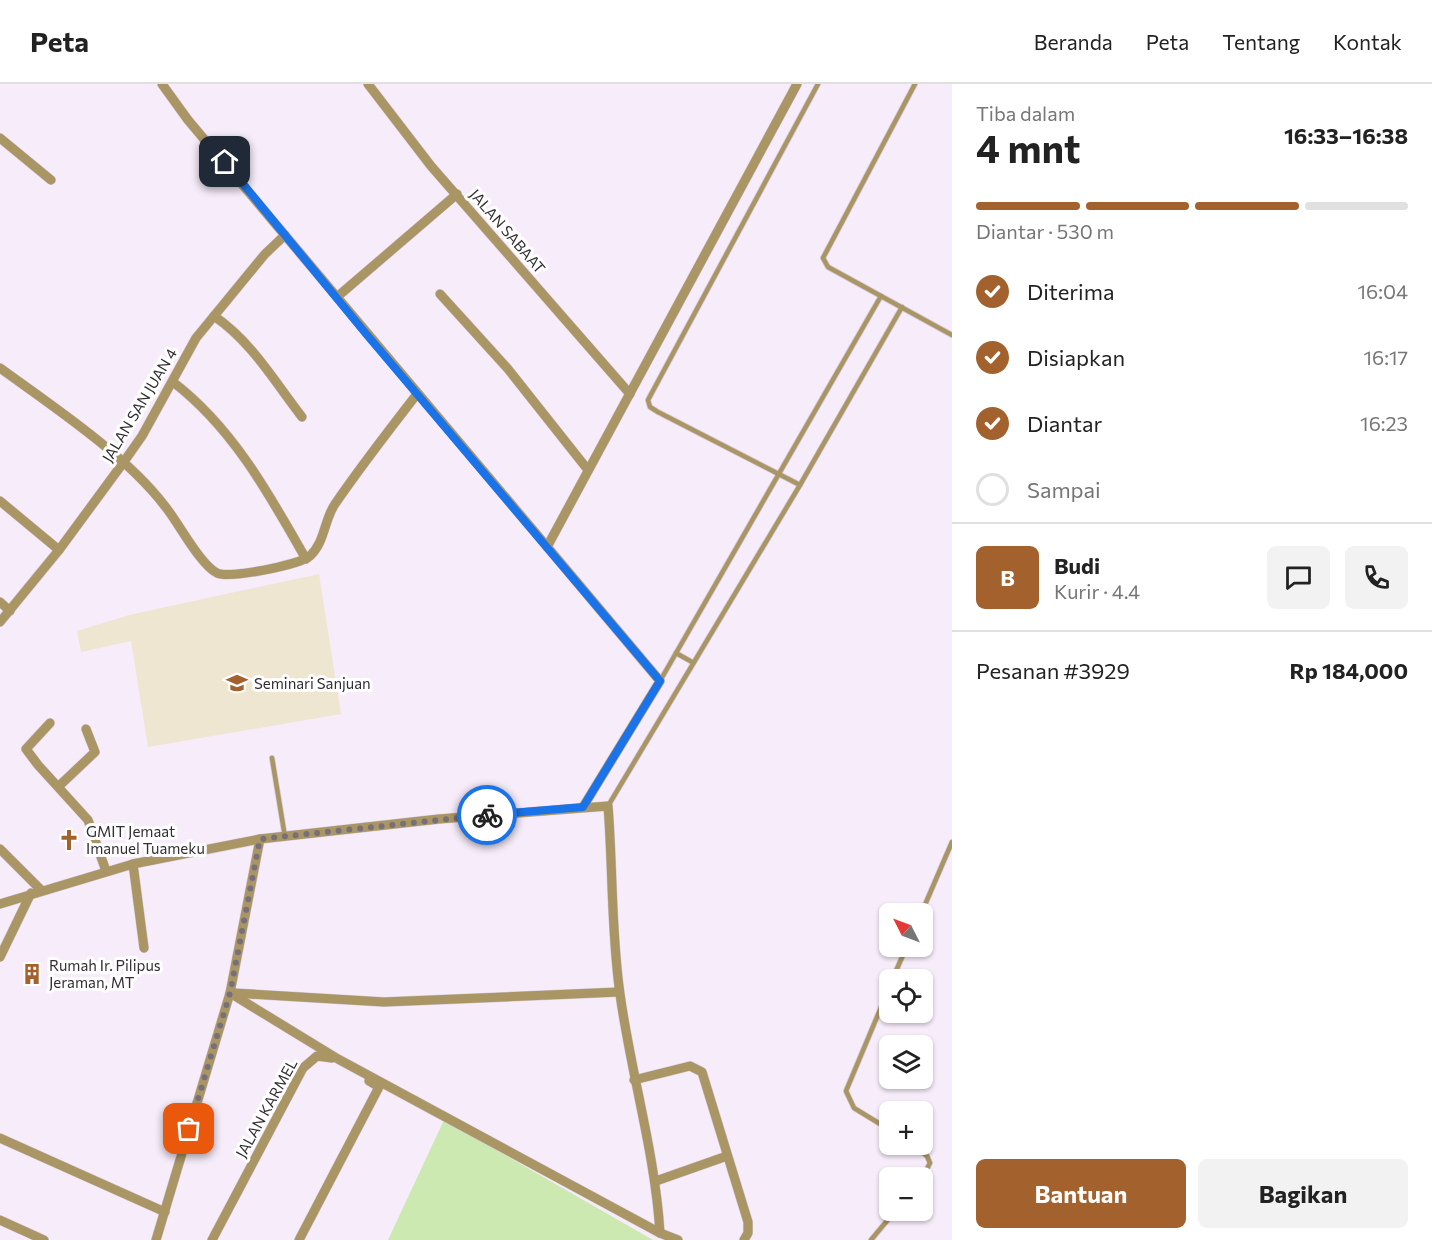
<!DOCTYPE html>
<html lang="id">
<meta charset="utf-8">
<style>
body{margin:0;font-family:Commissioner,sans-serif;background:#f2f2f2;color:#222;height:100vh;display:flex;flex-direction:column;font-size:22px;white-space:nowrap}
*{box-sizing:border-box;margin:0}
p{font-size:20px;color:#767676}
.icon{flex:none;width:33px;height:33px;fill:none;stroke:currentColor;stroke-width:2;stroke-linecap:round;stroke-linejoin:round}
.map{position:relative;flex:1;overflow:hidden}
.drawer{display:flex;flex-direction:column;background:#fff;width:480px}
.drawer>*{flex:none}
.needle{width:39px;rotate:312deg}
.tools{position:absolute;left:879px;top:819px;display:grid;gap:12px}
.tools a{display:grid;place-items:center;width:54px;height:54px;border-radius:9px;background:#fff;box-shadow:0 2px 4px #0004;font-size:30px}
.pin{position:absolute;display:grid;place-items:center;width:51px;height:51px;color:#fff;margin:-26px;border-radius:12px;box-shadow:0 3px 9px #0006}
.courier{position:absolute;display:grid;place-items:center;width:60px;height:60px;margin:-30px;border:4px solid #1a73e8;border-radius:50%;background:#fff;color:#222;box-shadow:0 2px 8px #0007}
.head em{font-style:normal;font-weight:700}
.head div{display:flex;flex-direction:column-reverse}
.head{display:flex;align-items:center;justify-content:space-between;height:102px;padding:0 24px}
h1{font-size:39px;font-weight:700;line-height:45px}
.bar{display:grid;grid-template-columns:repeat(4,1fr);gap:9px 6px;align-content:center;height:72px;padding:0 24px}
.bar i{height:8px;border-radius:4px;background:#e0e0e0}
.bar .active{background:#a3612e}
.bar p{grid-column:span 4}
.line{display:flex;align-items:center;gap:15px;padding:0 24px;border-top:2px solid #e0e0e0}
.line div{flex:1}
.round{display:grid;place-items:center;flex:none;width:63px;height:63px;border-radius:9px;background:#f2f2f2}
ol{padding:0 24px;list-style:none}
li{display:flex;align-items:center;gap:18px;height:66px}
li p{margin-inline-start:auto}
li .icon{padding:6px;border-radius:50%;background:#a3612e;color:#fff;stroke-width:4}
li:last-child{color:#767676}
li i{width:33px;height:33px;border:3px solid #e0e0e0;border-radius:50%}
.primary-button{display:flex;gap:12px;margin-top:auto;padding:12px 24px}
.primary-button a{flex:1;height:69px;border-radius:9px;background:#a3612e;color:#fff;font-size:24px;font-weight:700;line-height:69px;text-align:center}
.primary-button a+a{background:#f2f2f2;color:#222}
header{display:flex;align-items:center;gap:36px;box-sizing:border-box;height:84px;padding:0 30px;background:#fff;border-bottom:2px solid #e0e0e0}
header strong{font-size:28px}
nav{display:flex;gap:33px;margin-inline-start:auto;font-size:21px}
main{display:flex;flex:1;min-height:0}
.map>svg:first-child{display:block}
.education{fill:#efe6d1}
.green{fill:#cbe9b0}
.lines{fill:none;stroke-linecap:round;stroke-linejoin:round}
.service-casing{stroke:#d4cad6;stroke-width:6}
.minor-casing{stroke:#d4cad6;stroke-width:10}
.service{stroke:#aa9564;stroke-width:4.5}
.minor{stroke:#aa9564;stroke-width:9}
.done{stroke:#777079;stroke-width:6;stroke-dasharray:0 10.8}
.route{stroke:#1a73e8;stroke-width:8}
.labels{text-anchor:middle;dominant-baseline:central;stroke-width:6;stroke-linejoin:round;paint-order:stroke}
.street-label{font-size:15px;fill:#322e33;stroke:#fefefe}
.poi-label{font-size:15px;fill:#322e33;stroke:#fefefe;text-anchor:start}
</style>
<header>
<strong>Peta</strong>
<nav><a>Beranda</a><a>Peta</a><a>Tentang</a><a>Kontak</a></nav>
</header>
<main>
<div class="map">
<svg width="952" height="1156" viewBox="0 0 952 1156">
<rect width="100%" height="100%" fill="#f7ecfa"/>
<path class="education" d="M319 490 341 630 148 663 131 557 81 568 77 547 129 531Z"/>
<path class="green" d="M444 1036 653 1156H388Z"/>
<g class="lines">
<defs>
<g id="service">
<path d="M915 0 823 174 828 183 952 251"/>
<path d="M800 401 658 328 650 323 648 316 818 0"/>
<path d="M676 569 692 578"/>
<path d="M660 597 881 212"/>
<path d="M272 674 285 753"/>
<path d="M608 722 800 401 902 223"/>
<path d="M921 830 952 758"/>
<path d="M892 896 907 862"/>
<path d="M890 902 846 1007 854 1024 890 1046"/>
<path d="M912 1060 927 1072 930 1079 922 1094"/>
<path d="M871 1156 896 1126"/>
</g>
<g id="minor">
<path d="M162 0 188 36 660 597 583 723"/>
<path d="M368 0 431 82 630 310"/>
<path d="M0 54 51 96"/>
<path d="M440 210 508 285 588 386"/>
<path d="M337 213 457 110"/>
<path d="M214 232C252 258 274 297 302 333"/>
<path d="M0 284C51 321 126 371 164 421 177 436 200 481 217 489 229 495 299 481 310 472 325 458 324 436 335 420 361 382 389 346 417 310"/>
<path d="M173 298C233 344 269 410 306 475"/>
<path d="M0 417 59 466"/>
<path d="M547 463 797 0"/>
<path d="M0 518 10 527"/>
<path d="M0 538 59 466 123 379 142 352 196 254 265 170 285 151"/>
<path d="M50 639 26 665 38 681 88 736 106 787"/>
<path d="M59 702 95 668 86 645"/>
<path d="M0 765 41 806"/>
<path d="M0 820 133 780"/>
<path d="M144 864 133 780 260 755 439 735 608 722C613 784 611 848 620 910 631 990 655 1068 660 1149L338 975 230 909"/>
<path d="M0 873 31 809"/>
<path d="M233 909 384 918 619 908"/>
<path d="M634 996 690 982 702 988 748 1138V1149L744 1156"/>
<path d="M0 1054 165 1128"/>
<path d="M656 1097 727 1072"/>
<path d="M0 1136 44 1156"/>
<path d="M660 1149 678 1156"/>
<path d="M156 1156 230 909 260 755"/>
<path d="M212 1156 303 984 317 972 332 974"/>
<path d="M299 1156 379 1003 369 997"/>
</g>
</defs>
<use href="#service" class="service-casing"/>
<use href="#minor" class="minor-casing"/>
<use href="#service" class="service"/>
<use href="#minor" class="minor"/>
</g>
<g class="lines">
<path class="done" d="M189 1045 230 909 260 755 487 731"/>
<path class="route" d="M225 78 367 251 660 597 583 723 487 731"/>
</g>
<defs>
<symbol id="university-bare" viewBox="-9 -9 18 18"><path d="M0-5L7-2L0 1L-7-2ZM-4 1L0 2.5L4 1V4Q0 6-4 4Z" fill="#a3612e" stroke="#fefefe" stroke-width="2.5" paint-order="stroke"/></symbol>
<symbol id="church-bare" viewBox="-9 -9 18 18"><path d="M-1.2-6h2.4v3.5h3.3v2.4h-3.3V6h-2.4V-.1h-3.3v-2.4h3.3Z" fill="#a3612e" stroke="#fefefe" stroke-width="2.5" paint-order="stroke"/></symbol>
<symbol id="building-bare" viewBox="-9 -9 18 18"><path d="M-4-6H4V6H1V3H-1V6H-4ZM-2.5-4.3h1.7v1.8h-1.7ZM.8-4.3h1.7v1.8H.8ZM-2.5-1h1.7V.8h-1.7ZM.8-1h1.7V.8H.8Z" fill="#a3612e" stroke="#fefefe" stroke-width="2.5" paint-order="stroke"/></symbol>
</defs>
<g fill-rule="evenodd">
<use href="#university-bare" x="222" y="584" width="30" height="30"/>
<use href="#church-bare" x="54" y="741" width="30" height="30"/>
<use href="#building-bare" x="17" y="875" width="30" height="30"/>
</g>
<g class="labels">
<g class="street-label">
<text transform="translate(508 147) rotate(49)">JALAN SABAAT</text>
<text transform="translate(139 321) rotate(-59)">JALAN SAN JUAN 4</text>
<text transform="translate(266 1024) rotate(-61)">JALAN KARMEL</text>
</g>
<g class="poi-label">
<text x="254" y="599">Seminari Sanjuan</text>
<text x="86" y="747">GMIT Jemaat<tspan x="86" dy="17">Imanuel Tuameku</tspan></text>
<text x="49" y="881">Rumah Ir. Pilipus<tspan x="49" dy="17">Jeraman, MT</tspan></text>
</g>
</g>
</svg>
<div class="tools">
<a><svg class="needle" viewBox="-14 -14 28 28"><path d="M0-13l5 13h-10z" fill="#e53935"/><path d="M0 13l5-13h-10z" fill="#767676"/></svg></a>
<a><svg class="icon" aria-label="locate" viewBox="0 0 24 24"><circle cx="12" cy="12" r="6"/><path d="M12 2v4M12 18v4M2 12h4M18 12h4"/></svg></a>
<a><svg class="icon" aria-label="layers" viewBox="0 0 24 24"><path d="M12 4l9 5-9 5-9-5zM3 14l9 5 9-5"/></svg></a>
<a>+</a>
<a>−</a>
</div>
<div class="pin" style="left:189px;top:1045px;background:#ea580c"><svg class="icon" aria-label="bag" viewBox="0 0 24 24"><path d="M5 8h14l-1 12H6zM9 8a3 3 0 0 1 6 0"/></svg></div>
<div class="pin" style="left:225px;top:78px;background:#1f2937"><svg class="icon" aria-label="home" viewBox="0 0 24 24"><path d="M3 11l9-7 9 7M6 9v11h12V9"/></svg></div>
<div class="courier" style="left:487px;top:731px"><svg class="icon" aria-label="bike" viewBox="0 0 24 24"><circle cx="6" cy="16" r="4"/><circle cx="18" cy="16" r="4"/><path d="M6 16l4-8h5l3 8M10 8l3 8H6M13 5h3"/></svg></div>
</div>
<section class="drawer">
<div class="head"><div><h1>4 mnt</h1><p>Tiba dalam</p></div><em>16:33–16:38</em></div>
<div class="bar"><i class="active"></i><i class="active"></i><i class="active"></i><i></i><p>Diantar · 530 m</p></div>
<ol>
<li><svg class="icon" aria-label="check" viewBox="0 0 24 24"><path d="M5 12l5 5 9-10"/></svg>Diterima<p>16:04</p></li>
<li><svg class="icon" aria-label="check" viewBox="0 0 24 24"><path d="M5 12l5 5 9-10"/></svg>Disiapkan<p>16:17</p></li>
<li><svg class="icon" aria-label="check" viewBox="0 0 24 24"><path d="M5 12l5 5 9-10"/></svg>Diantar<p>16:23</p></li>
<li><i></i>Sampai</li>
</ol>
<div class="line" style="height:108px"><b class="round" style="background:#a3612e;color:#fff">B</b><div><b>Budi</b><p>Kurir · 4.4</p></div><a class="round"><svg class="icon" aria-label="chat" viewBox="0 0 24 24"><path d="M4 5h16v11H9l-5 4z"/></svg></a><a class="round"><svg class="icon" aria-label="phone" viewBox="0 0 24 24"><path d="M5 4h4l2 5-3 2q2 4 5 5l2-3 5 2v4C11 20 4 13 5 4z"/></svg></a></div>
<div class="line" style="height:78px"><div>Pesanan #3929</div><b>Rp 184,000</b></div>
<div class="primary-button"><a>Bantuan</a><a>Bagikan</a></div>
</section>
</main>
